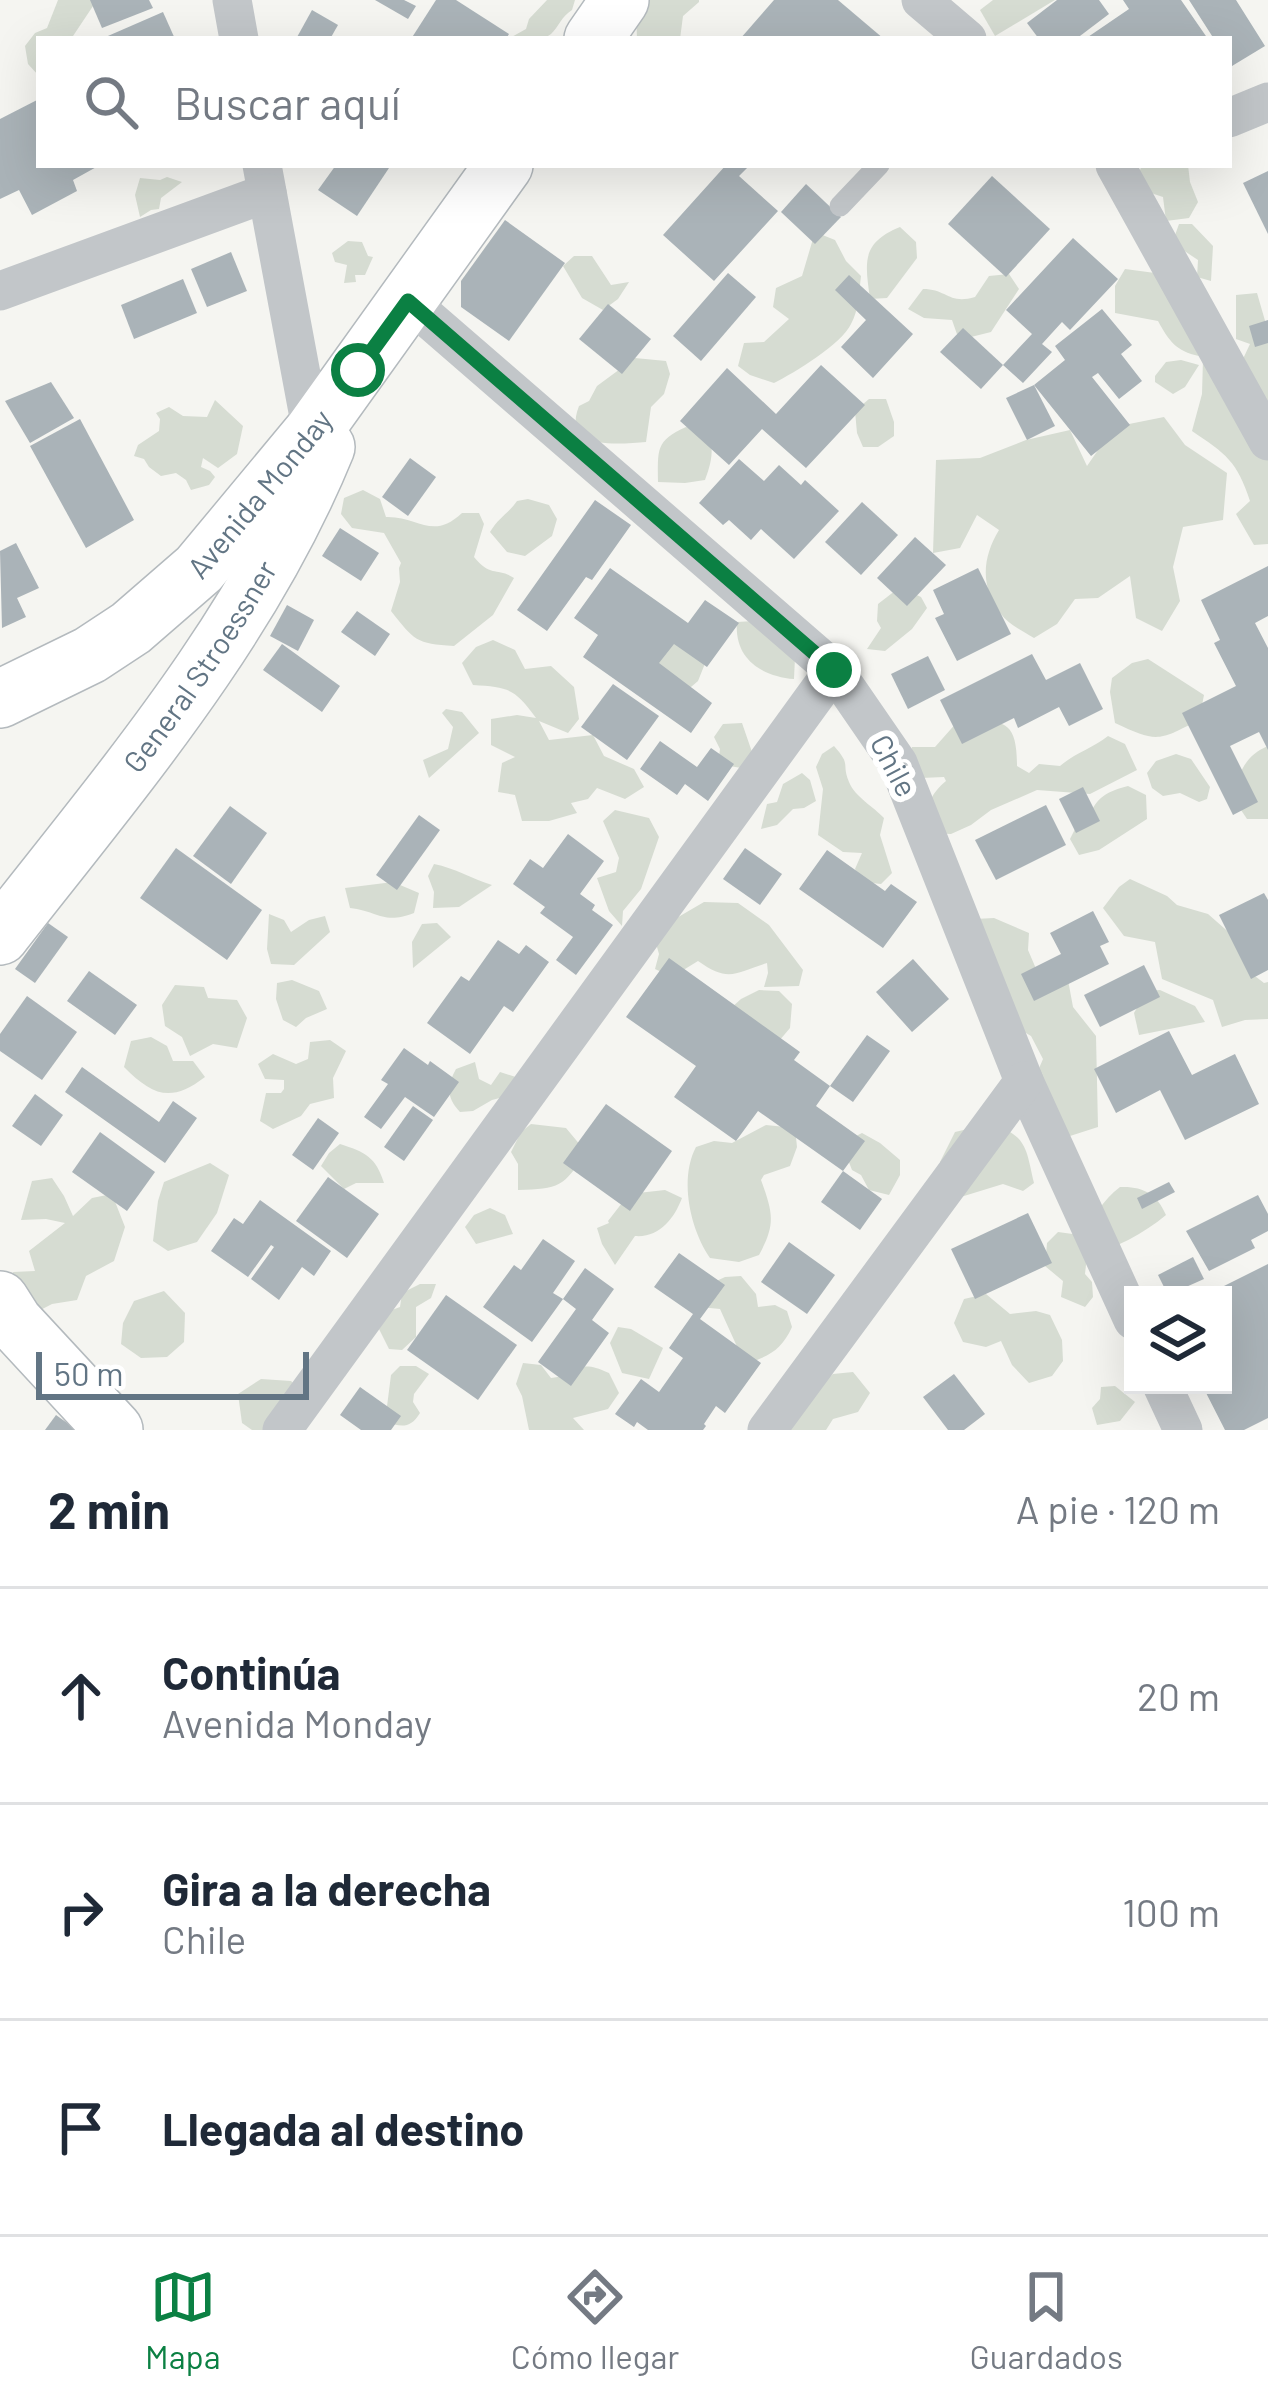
<!DOCTYPE html>
<html lang="es">
<head>
<meta charset="utf-8">
<style>
  body { margin:0; font-family:Barlow,sans-serif; background:#f2f2f3; color:#1f2937 }
  .controls { position:absolute; right:36px; bottom:36px; display:grid; overflow:hidden; border-radius:0px; box-shadow:0 12px 48px #0002 }
  .controls button { width:108px; height:108px; display:grid; place-items:center; padding:0; border:0; border-bottom:3px solid #e0e1e3; background:#fff; color:#1f2937; font:60px sans-serif }
  .scale { position:absolute; left:36px; bottom:30px; width:273px; box-sizing:border-box; padding-left:12px; border:6px solid #627584; border-top:0; font-size:33px; line-height:42px; white-space:nowrap; color:#627584; -webkit-text-stroke:9px #fff; paint-order:stroke }
  .stop { position:absolute; width:36px; height:36px; margin:-27px; border:9px solid #0b8043; border-radius:50%; background:#fff }
  .stop.end { background:#0b8043; border-color:#fff; box-shadow:0 3px 12px #0008 }
  .list { margin:0; padding:0; list-style:none }
  h2 { display:flex; justify-content:space-between; align-items:center; height:156px; margin:0; padding:0 48px; font-size:51px }
  h2 small { font-size:39px; font-weight:400; color:#747a83 }
  .list li { display:grid; grid-template-columns:78px 1fr auto; gap:36px; align-items:center; box-sizing:border-box; height:216px; padding:0 48px; border-top:3px solid #e0e1e3 }
  .list b { display:block; font-size:45px; white-space:nowrap }
  .list p { margin:0; font-size:39px; white-space:nowrap; color:#747a83 }
  .list em { font-size:39px; font-style:normal; color:#747a83 }
  .icon { flex:none; width:66px; height:66px; fill:none; stroke:currentColor; stroke-width:2; stroke-linecap:round; stroke-linejoin:round }
  .map { position:relative; flex:none; width:1268px; height:1430px; overflow:hidden }
  .search { position:absolute; background:#fff; box-shadow:0 12px 48px #0002; left:36px; right:36px; top:36px; height:132px; display:flex; align-items:center; gap:30px; box-sizing:border-box; padding:0 42px; border-radius:0px; color:#747a83; font-size:45px }
  .sheet { height:804px; background:#fff }
  nav { display:flex; justify-content:space-around; align-items:center; box-sizing:border-box; height:168px; border-top:3px solid #e0e1e3; background:#fff; font-size:33px; color:#747a83 }
  nav a { display:grid; justify-items:center; gap:6px }
  nav .on { color:#0b8043 }
  .map>svg:first-child { display:block }
</style>
</head>
<body>
<div class="map">
<svg width="1268" height="1430" viewBox="0 0 1268 1430">
  <rect width="100%" height="100%" fill="#f5f5f1"/>
  <!-- green -->
  <g fill="#d6dcd2">
    <polygon points="58,0 97,0 71,39 39,39 39,76 28,64 25,46 35,33 47,28"/>
    <path d="M547 0H575L572 10C561 17 560 25 551 34 540 43 522 39 508 39L526 29 529 19Z"/>
    <polygon points="648,0 699,0 699,2 683,16 680,39 637,39 636,11"/>
    <polygon points="993,0 1055,0 995,36 980,10"/>
    <polygon points="1142,165 1188,165 1190,182 1198,202 1189,218 1166,221 1163,197 1145,191 1137,178"/>
    <polygon points="167,177 182,182 161,198 159,209 151,210 140,217 135,195 140,178 160,180"/>
    <polygon points="1179,224 1192,224 1213,246 1211,281 1197,277 1198,260 1180,248 1174,238"/>
    <path d="M900 227 916 242 917 258 887 298 870 299C865 262 861 243 900 227Z"/>
    <path d="M815 232 835 240 846 261 861 276C859 292 859 310 851 324 842 344 794 373 774 383L750 375 738 366 744 343 764 342 789 319 773 307 776 288 802 276Z"/>
    <polygon points="348,241 362,242 368,256 373,257 365,275 355,275 356,282 344,283 347,265 335,262 332,253"/>
    <polygon points="574,256 592,256 611,285 629,282 618,299 603,310 582,298 563,266"/>
    <path d="M1125 269 1155 273 1199 356C1176 351 1169 341 1158 321L1115 313V286Z"/>
    <path d="M1009 274 1019 289 991 332 959 340 952 320 924 318 908 309 923 289C947 289 949 305 975 297L989 276Z"/>
    <polygon points="1257,293 1268,331 1268,403 1242,361 1250,344 1236,339 1236,295"/>
    <path d="M635 358 666 361 670 374 664 394 651 407 646 442C620 444 561 451 579 406L589 401 597 386Z"/>
    <path d="M1203 359 1268 442V544L1254 545 1236 514 1250 501C1237 461 1226 454 1192 431L1202 394Z"/>
    <polygon points="1181,360 1199,365 1185,387 1173,394 1155,382 1155,376 1166,362"/>
    <polygon points="869,399 886,399 894,422 894,436 878,447 863,447 857,433 855,411"/>
    <polygon points="215,400 243,426 237,454 218,468 203,458 201,467 210,471 215,477 209,485 191,490 186,480 176,473 161,476 149,467 144,459 134,456 138,445 159,431 160,419 156,413 169,407 183,416 207,417"/>
    <path d="M1164 417 1185 445 1227 473 1223 520 1183 527 1173 567 1180 601 1162 631 1136 618 1130 576 1098 598 1075 599 1057 624 1034 638C1023 631 1008 624 1001 614 980 587 982 558 999 530L977 515 960 548 933 553 936 460 980 458 1026 440 1070 430 1087 466 1114 427Z"/>
    <path d="M686 427 706 431C716 447 711 464 705 480L685 483 658 482C658 450 655 441 686 427Z"/>
    <path d="M363 490 380 499 386 517C419 516 432 541 462 513H479L484 524 474 557C491 578 498 567 514 578L493 615 454 646C416 644 414 640 391 611L400 582 399 568 401 563 384 533 352 528 341 514 344 498Z"/>
    <path d="M528 499 549 505 557 519 552 536 525 556 507 552 490 532C499 517 508 514 517 501Z"/>
    <polygon points="900,587 921,597 927,608 912,629 885,651 867,649 881,628 877,621 878,604"/>
    <path d="M754 621 795 657 794 679C760 676 734 658 737 622Z"/>
    <polygon points="664,628 706,661 698,681 678,698 647,649"/>
    <path d="M493 640 515 650 525 669 551 666 574 687 579 719 568 733 539 721 549 740 593 735 604 756 634 769 644 787 625 799 597 788 588 799 571 803 577 813 549 821H522L515 795 498 792 502 763 515 757 491 745V719L517 715 536 718C515 689 509 687 473 685L462 663 476 647Z"/>
    <path d="M1148 659 1204 695 1199 720C1158 741 1158 743 1115 723L1110 692 1112 678 1132 663Z"/>
    <polygon points="446,709 462,712 479,733 429,778 423,760 448,749 453,727 442,713"/>
    <path d="M958 721C1001 721 1017 716 1017 766L1029 773 1039 764 1060 766C1075 753 1093 748 1108 736L1125 744 1137 770 1090 794 1037 790 991 810 971 825 951 834 929 833C928 808 926 798 946 781L944 777 921 778 908 761 912 747H935Z"/>
    <polygon points="742,723 752,752 747,769 718,764 720,749 714,737 723,724"/>
    <path d="M834 746C852 766 841 763 849 782 855 797 874 807 884 818L880 835 892 873 881 884 863 882 855 869 862 853 843 852 818 835 823 789 816 767 822 754Z"/>
    <path d="M1268 746V819H1247L1233 798C1238 774 1245 755 1268 746Z"/>
    <polygon points="1176,754 1191,759 1210,787 1207,799 1199,802 1180,793 1163,796 1152,788 1147,773 1156,761"/>
    <polygon points="802,773 810,780 816,801 804,808 793,809 777,825 761,829 767,804 777,802 783,784"/>
    <path d="M1128 786 1146 795 1147 819 1099 850 1079 855 1070 839 1079 821 1089 817C1096 797 1108 791 1128 786Z"/>
    <polygon points="615,810 649,818 659,837 641,889 623,911 622,926 609,911 597,878 616,872 619,858 603,821"/>
    <path d="M434 864C455 868 472 879 492 885L459 907 433 908 434 892 428 876Z"/>
    <polygon points="1130,879 1167,896 1177,905 1208,914 1249,950 1247,970 1264,983 1268,982 1268,1019 1245,1020 1222,1027 1213,1000 1162,979 1155,942 1124,936 1103,908 1119,887"/>
    <path d="M393 882 419 893 414 913C383 925 378 911 350 908L345 888Z"/>
    <path d="M704 902 738 903 769 925 803 970 799 986 764 987 768 973 767 963C735 973 729 983 698 961L672 977 655 969 659 954 655 940 668 923Z"/>
    <polygon points="269,914 284,920 291,932 309,920 325,916 330,932 294,965 271,964 267,949"/>
    <polygon points="994,918 1029,933 1028,950 1037,971 1068,980 1073,1007 1096,1036 1098,1127 1070,1136 1034,1080 1043,1059 1031,1036 999,1017 975,919"/>
    <polygon points="437,923 451,937 413,968 412,942 422,924"/>
    <polygon points="292,980 319,991 327,1009 306,1018 296,1027 283,1020 276,999 277,983"/>
    <polygon points="175,985 204,987 208,998 237,1000 247,1018 237,1048 213,1044 190,1056 182,1037 165,1026 162,1005"/>
    <polygon points="759,990 779,991 792,1004 790,1028 779,1041 731,1008 741,999"/>
    <polygon points="1160,990 1195,1006 1205,1022 1139,1035 1134,1013 1147,991"/>
    <path d="M151 1037 167 1046 173 1061H193L205 1077C171 1103 153 1096 124 1067L131 1041Z"/>
    <polygon points="330,1040 346,1051 333,1078 334,1098 310,1104 301,1116 273,1129 260,1121 266,1093 281,1093 284,1089 284,1080 265,1079 258,1064 273,1054 296,1064 308,1059 310,1042"/>
    <path d="M475 1062 479 1079 491 1085 500 1072 525 1080 523 1092 492 1100 473 1111 460 1112C446 1098 447 1085 456 1069Z"/>
    <path d="M531 1124 566 1128 586 1152C564 1187 559 1189 518 1190V1164L511 1152 521 1132Z"/>
    <path d="M989 1124C1027 1134 1026 1148 1034 1183L1023 1191 1003 1184 951 1200 939 1189 940 1162 955 1132Z"/>
    <path d="M766 1125 795 1128 797 1147 790 1166 764 1175 761 1180C773 1213 776 1224 759 1255L739 1262 710 1258C690 1229 679 1179 696 1147L714 1141 732 1143Z"/>
    <polygon points="862,1133 880,1143 900,1160 900,1175 889,1195 869,1190 861,1175 852,1170 843,1147 850,1139"/>
    <path d="M340 1144C365 1152 376 1157 384 1183H356L344 1189 321 1166 329 1153Z"/>
    <polygon points="210,1163 229,1175 217,1213 197,1242 168,1251 153,1241 158,1201 164,1182"/>
    <polygon points="52,1178 64,1196 73,1216 92,1198 112,1194 125,1227 114,1261 86,1276 77,1300 52,1304 25,1318 16,1299 13,1272 35,1271 29,1251 65,1223 46,1219 21,1220 32,1181"/>
    <path d="M1120 1187C1143 1186 1157 1194 1166 1215 1143 1234 1116 1248 1087 1256L1085 1274 1092 1282 1093 1297 1085 1307 1061 1297 1063 1281 1045 1266 1047 1243 1058 1232 1080 1235C1093 1218 1103 1200 1120 1187Z"/>
    <path d="M665 1190 682 1198C674 1219 659 1238 635 1236L615 1265 602 1244 597 1228 609 1223 608 1221 629 1194Z"/>
    <polygon points="490,1208 505,1215 513,1234 476,1244 465,1227 474,1215"/>
    <path d="M741 1276 756 1294 758 1307 775 1305 787 1311 792 1327C782 1349 770 1356 748 1363L739 1351 720 1309 700 1307 710 1284 725 1277Z"/>
    <polygon points="420,1284 436,1284 431,1298 416,1307 416,1337 402,1350 389,1349 379,1329 392,1310 400,1307 402,1293"/>
    <polygon points="164,1291 185,1313 184,1342 167,1357 141,1358 121,1344 123,1323 134,1301"/>
    <polygon points="986,1294 1010,1314 1036,1311 1050,1315 1062,1340 1063,1361 1052,1376 1029,1383 1012,1365 1001,1341 986,1347 963,1342 954,1323 964,1299"/>
    <polygon points="618,1327 631,1329 663,1348 649,1379 622,1373 610,1343"/>
    <path d="M523 1363 541 1365 551 1378C579 1375 575 1357 609 1373L619 1393 608 1409 573 1418 584 1430H529L522 1396 516 1384Z"/>
    <path d="M400 1366H416L429 1374 414 1394 413 1402 420 1413C410 1429 402 1427 385 1422L391 1375Z"/>
    <polygon points="853,1372 870,1393 858,1412 833,1419 826,1430 775,1430 812,1391 833,1374"/>
    <polygon points="261,1379 291,1381 305,1394 278,1430 252,1430 242,1423 238,1394"/>
    <polygon points="1115,1386 1135,1402 1120,1421 1097,1425 1092,1408 1100,1399 1101,1387"/>
  </g>
  <!-- building -->
  <g fill="#aab3b8">
    <polygon points="90,0 149,0 153,8 102,28"/>
    <polygon points="375,0 404,0 416,6 408,19"/>
    <polygon points="436,0 456,0 509,34 506,39 411,39"/>
    <polygon points="774,0 838,0 884,39 740,39"/>
    <polygon points="1057,0 1099,0 1109,14 1076,39 1039,39 1027,23"/>
    <polygon points="1123,0 1181,0 1208,39 1085,39 1129,9"/>
    <polygon points="1189,0 1236,0 1265,46 1232,66 1229,62 1229,39 1214,39"/>
    <polygon points="312,10 338,25 330,39 296,39"/>
    <polygon points="163,12 175,39 101,39"/>
    <polygon points="39,99 39,165 100,165 73,180 77,191 32,215 19,190 0,199 0,119"/>
    <polygon points="336,165 391,165 357,216 318,190"/>
    <polygon points="726,165 750,165 739,176 778,211 714,281 663,235"/>
    <polygon points="1268,171 1268,234 1243,183"/>
    <polygon points="992,176 1050,229 1006,277 948,224"/>
    <polygon points="806,184 841,217 815,244 781,212"/>
    <polygon points="505,220 565,263 509,341 461,307 461,281"/>
    <polygon points="1073,238 1118,279 1070,330 1062,322 1042,344 1052,352 1023,383 1003,365 1032,334 1006,310"/>
    <polygon points="231,252 247,291 207,307 191,269"/>
    <polygon points="728,273 756,297 701,361 673,336"/>
    <polygon points="849,275 913,334 873,378 841,347 866,320 835,290"/>
    <polygon points="183,279 197,313 134,339 121,305"/>
    <polygon points="608,304 651,339 622,374 579,339"/>
    <polygon points="1102,309 1132,345 1121,354 1142,381 1119,399 1098,373 1092,377 1130,425 1091,456 1034,385 1065,360 1055,346"/>
    <polygon points="1268,320 1268,343 1255,347 1249,326"/>
    <polygon points="963,328 1003,365 981,389 940,352"/>
    <polygon points="821,365 865,405 806,468 762,429 729,465 680,421 727,368 776,414"/>
    <polygon points="51,382 74,418 30,443 5,401"/>
    <polygon points="1034,385 1055,426 1027,440 1006,398"/>
    <polygon points="80,419 134,520 86,548 30,446"/>
    <polygon points="410,458 436,477 408,516 382,497"/>
    <polygon points="739,459 764,481 779,465 801,485 805,480 839,511 794,559 761,529 751,540 729,520 723,525 699,503"/>
    <polygon points="595,500 631,525 592,580 586,577 547,631 517,610"/>
    <polygon points="862,502 898,535 861,575 825,542"/>
    <polygon points="340,528 379,553 361,581 322,556"/>
    <polygon points="915,537 946,565 907,606 877,578"/>
    <polygon points="16,543 39,588 17,598 26,617 2,628 0,551"/>
    <polygon points="1268,566 1268,616 1255,623 1268,648 1268,750 1259,732 1230,746 1258,802 1233,815 1182,713 1236,686 1214,643 1220,640 1201,600"/>
    <polygon points="610,568 688,623 705,600 739,623 707,667 674,644 659,663 712,703 691,733 583,657 598,635 574,618"/>
    <polygon points="978,568 1011,634 957,661 935,618 944,614 933,590"/>
    <polygon points="287,605 314,620 298,651 270,636"/>
    <polygon points="357,611 390,634 375,656 341,632"/>
    <polygon points="282,644 340,686 322,712 263,670"/>
    <polygon points="1032,654 1046,680 1080,663 1103,709 1069,726 1059,707 1018,728 1014,718 962,744 940,700"/>
    <polygon points="928,656 945,690 908,709 891,674"/>
    <polygon points="613,684 659,716 627,760 581,727"/>
    <polygon points="660,741 697,767 711,748 734,764 708,801 685,784 677,795 640,769"/>
    <polygon points="1083,787 1100,821 1076,833 1059,799"/>
    <polygon points="1046,805 1066,845 996,880 975,840"/>
    <polygon points="230,806 267,833 231,884 193,856"/>
    <polygon points="419,815 440,830 397,890 376,875"/>
    <polygon points="568,834 604,861 580,894 595,905 592,910 613,925 576,975 556,960 573,937 540,913 545,907 513,884 530,859 543,868"/>
    <polygon points="176,848 262,910 227,960 140,898"/>
    <polygon points="745,848 782,874 760,905 723,879"/>
    <polygon points="827,850 885,891 891,884 917,902 883,948 799,889"/>
    <polygon points="1264,893 1268,900 1268,970 1251,979 1219,915"/>
    <polygon points="1093,911 1109,942 1100,946 1109,964 1034,1001 1021,974 1061,954 1050,933"/>
    <polygon points="48,923 68,937 35,983 15,969"/>
    <polygon points="498,940 519,954 526,945 549,962 513,1012 504,1006 470,1054 427,1023 461,976 469,981"/>
    <polygon points="669,958 800,1052 794,1060 830,1086 816,1106 865,1141 843,1171 758,1111 736,1141 674,1097 696,1066 626,1017"/>
    <polygon points="913,959 949,999 912,1032 876,992"/>
    <polygon points="1144,965 1160,997 1100,1027 1084,995"/>
    <polygon points="89,971 137,1005 115,1035 67,1001"/>
    <polygon points="27,996 77,1032 42,1080 0,1051 0,1034"/>
    <polygon points="1169,1031 1192,1075 1235,1054 1259,1104 1185,1140 1160,1090 1116,1113 1094,1069"/>
    <polygon points="867,1035 890,1051 853,1102 830,1086"/>
    <polygon points="404,1048 428,1065 430,1061 459,1082 434,1117 405,1097 381,1129 364,1117 388,1084 381,1080"/>
    <polygon points="82,1067 159,1122 173,1101 197,1118 165,1163 65,1092"/>
    <polygon points="35,1094 63,1115 41,1146 12,1126"/>
    <polygon points="606,1104 672,1151 630,1211 563,1163"/>
    <polygon points="413,1106 433,1120 404,1161 384,1147"/>
    <polygon points="318,1118 339,1133 313,1170 292,1155"/>
    <polygon points="100,1132 155,1172 127,1211 72,1172"/>
    <polygon points="843,1171 882,1199 860,1230 821,1202"/>
    <polygon points="328,1177 379,1214 347,1258 296,1221"/>
    <polygon points="1169,1182 1175,1192 1142,1209 1137,1198"/>
    <polygon points="1258,1195 1268,1214 1268,1231 1251,1240 1255,1248 1209,1271 1186,1231"/>
    <polygon points="260,1200 331,1251 314,1276 302,1267 279,1300 251,1279 274,1247 271,1245 248,1277 211,1251 234,1218 243,1224"/>
    <polygon points="1028,1213 1052,1263 975,1299 951,1249"/>
    <polygon points="543,1239 575,1261 553,1293 563,1299 532,1342 483,1307 514,1265 521,1270"/>
    <polygon points="789,1242 835,1275 807,1314 761,1282"/>
    <polygon points="679,1253 725,1285 700,1319 761,1363 725,1413 716,1406 704,1424 706,1426 703,1430 648,1430 637,1422 634,1427 615,1414 641,1379 659,1392 683,1358 669,1348 693,1314 654,1287"/>
    <polygon points="1193,1257 1204,1279 1168,1295 1158,1275"/>
    <polygon points="1268,1264 1268,1418 1244,1430 1225,1430 1202,1385 1223,1385 1223,1295 1206,1295"/>
    <polygon points="585,1268 614,1289 592,1320 609,1333 571,1386 538,1362 576,1309 563,1299"/>
    <polygon points="446,1295 517,1345 478,1400 407,1350"/>
    <polygon points="954,1374 985,1414 964,1430 948,1430 923,1397"/>
    <polygon points="360,1387 401,1416 391,1430 361,1430 340,1415"/>
    <polygon points="56,1415 77,1430 45,1430"/>
  </g>
  <g fill="none" stroke-linecap="round" stroke-linejoin="round">
    <defs>
      <g id="secondary">
        <polyline points="593,39 620,0"/>
        <path id="s1" d="M0 699 90 655 131 628 199 569 312 433 504 165"/>
        <path id="s2" d="M0 936C121 781 251 631 326 447"/>
        <polyline points="0,1300 14,1322 114,1430"/>
      </g>
    </defs>
    <!-- secondary casing -->
    <use href="#secondary" stroke="#b4babe" stroke-width="60"/>
    <!-- lane -->
    <polyline stroke="#c2c6c9" stroke-width="21" points="840,206 879,165"/>
    <!-- street -->
    <g stroke="#c2c6c9" stroke-width="39">
      <polyline points="232,0 239,39"/>
      <polyline points="921,0 967,39"/>
      <polyline points="1229,118 1268,102"/>
      <polyline points="262,165 312,433"/>
      <polyline points="1115,165 1268,441"/>
      <polyline points="0,291 267,193"/>
      <polyline points="408,301 834,670 898,763 1024,1081 1133,1320"/>
      <polyline points="1162,1385 1183,1430"/>
      <polyline points="282,1430 834,670"/>
      <polyline points="767,1430 1024,1081"/>
    </g>
    <!-- secondary -->
    <use href="#secondary" stroke="#fff" stroke-width="57"/>
  </g>
  <g fill="none" stroke-linecap="round" stroke-linejoin="round">
    <!-- route -->
    <polyline stroke="#0b8043" stroke-width="15" points="358,370 408,301 834,670"/>
  </g>
  <g text-anchor="middle" stroke-width="12" stroke-linejoin="round" paint-order="stroke">
    <!-- street labels -->
    <g font-size="30" fill="#627584" stroke="#fff">
      <text dy="10" stroke="none"><textPath href="#s1" startOffset="336">Avenida Monday</textPath></text>
      <text dy="10" stroke="none"><textPath href="#s2" startOffset="336">General Stroessner</textPath></text>
      <text transform="translate(893 766) rotate(62)" y="10">Chile</text>
    </g>
  </g>
</svg>
<div class="controls">
<button><svg class="icon" aria-label="layers" viewBox="0 0 24 24"><path d="M12 4l9 5-9 5-9-5zM3 14l9 5 9-5"/></svg></button>
</div>
<div class="scale">50 m</div>
<div class="stop" style="left:358px;top:370px"></div>
<div class="stop end" style="left:834px;top:670px"></div>
<div class="search"><svg class="icon" aria-label="search" viewBox="0 0 24 24"><circle cx="10" cy="10" r="6"/><path d="M15 15l6 6"/></svg>Buscar aquí</div>
</div>
<section class="sheet">
<h2>2 min<small>A pie · 120 m</small></h2>
<ul class="list">
<li><svg class="icon" aria-label="ahead" viewBox="0 0 24 24"><path d="M12 20V5M6 11l6-6 6 6"/></svg><div><b>Continúa</b><p>Avenida Monday</p></div><em>20 m</em></li>
<li><svg class="icon" aria-label="right" viewBox="0 0 24 24"><path d="M7 20v-9h11M14 6l5 5-5 5"/></svg><div><b>Gira a la derecha</b><p>Chile</p></div><em>100 m</em></li>
<li><svg class="icon" aria-label="arrive" viewBox="0 0 24 24"><path d="M6 21V4h12l-3 4 3 4H6"/></svg><div><b>Llegada al destino</b></div></li>
</ul>
</section>
<nav>
<a class="on"><svg class="icon" aria-label="map" viewBox="0 0 24 24"><path d="M3 6l6-2 6 2 6-2v14l-6 2-6-2-6 2zM9 4v14M15 6v14"/></svg>Mapa</a>
<a><svg class="icon" aria-label="directions" viewBox="0 0 24 24"><path d="M12 3l9 9-9 9-9-9zM9 14v-3h6M13 9l2 2-2 2"/></svg>Cómo llegar</a>
<a><svg class="icon" aria-label="saved" viewBox="0 0 24 24"><path d="M7 4h10v16l-5-4-5 4z"/></svg>Guardados</a>
</nav>
</body>
</html>
